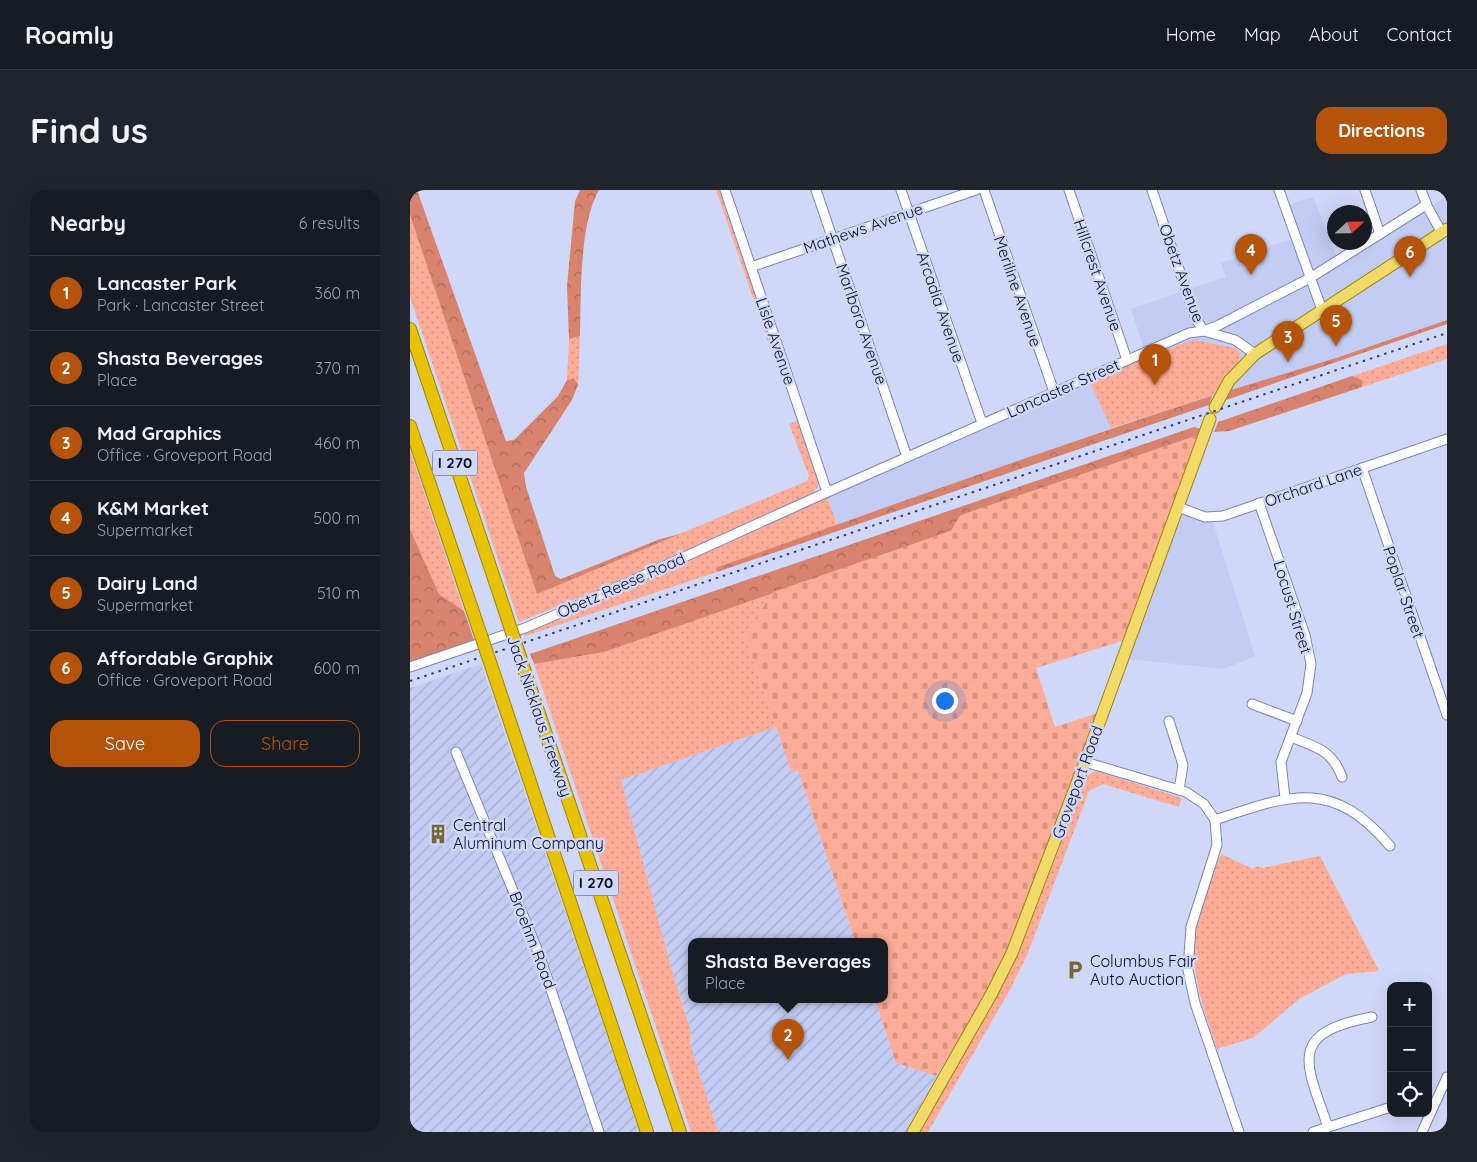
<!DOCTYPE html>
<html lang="en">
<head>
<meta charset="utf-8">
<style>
  body { margin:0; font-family:Quicksand,sans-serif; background:#20242c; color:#f1f3f6 }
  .controls { position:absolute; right:15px; bottom:15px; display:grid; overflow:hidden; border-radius:10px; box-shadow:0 5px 20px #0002 }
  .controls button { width:45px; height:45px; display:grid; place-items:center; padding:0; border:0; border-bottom:1px solid #363941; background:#171b24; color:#f1f3f6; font:25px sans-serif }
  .compass { position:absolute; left:917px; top:15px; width:45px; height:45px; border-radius:50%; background:#171b24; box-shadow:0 5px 20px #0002; rotate:68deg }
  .you { position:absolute; left:534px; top:510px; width:18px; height:18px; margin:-12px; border:4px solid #fff; border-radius:50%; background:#1a73e8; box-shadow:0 0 0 8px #1a73e833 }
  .badge { display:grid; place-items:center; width:32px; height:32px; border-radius:50%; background:#b45309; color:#fff; font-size:16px; font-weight:700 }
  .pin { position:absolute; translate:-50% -41px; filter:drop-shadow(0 1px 2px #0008) }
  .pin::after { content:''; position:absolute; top:26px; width:18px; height:15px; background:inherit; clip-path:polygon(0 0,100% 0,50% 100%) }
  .popup { position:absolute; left:278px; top:748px; width:200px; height:65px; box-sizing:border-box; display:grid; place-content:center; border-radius:10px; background:#171b24; filter:drop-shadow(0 1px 4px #0005); font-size:16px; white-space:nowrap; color:#9ea1a6 }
  .popup b { font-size:19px; color:#f1f3f6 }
  .popup::after { content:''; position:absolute; left:50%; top:100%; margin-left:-10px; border:10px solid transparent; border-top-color:#171b24 }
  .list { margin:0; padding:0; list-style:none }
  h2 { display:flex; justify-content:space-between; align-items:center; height:65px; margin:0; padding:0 20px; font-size:21px }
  h2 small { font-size:16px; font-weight:400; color:#9ea1a6 }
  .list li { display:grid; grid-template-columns:32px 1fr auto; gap:15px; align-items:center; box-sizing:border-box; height:75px; padding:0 20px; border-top:1px solid #363941 }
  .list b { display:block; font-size:19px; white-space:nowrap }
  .list p { margin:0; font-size:16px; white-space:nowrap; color:#9ea1a6 }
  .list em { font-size:16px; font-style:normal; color:#9ea1a6 }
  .actions { display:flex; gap:10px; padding:15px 20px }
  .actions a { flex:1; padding:11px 0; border:1px solid #b45309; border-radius:15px; text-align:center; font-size:18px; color:#b45309 }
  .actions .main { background:#b45309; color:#fff }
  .icon { flex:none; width:28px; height:28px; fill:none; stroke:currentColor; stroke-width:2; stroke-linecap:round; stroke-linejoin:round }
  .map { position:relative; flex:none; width:1037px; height:942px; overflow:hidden; border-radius:15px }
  header { display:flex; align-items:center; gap:30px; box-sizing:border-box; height:70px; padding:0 25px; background:#171b24; border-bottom:1px solid #363941 }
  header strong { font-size:24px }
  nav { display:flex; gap:28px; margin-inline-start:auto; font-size:18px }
  .intro { display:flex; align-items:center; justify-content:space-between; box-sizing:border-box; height:120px; padding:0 30px }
  h1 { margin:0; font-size:35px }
  .button { padding:12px 22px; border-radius:15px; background:#b45309; color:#fff; font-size:18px; font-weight:700 }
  main { display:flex; gap:30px; padding:0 30px }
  aside { flex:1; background:#171b24; border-radius:15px; box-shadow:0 5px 20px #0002 }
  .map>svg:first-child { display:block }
</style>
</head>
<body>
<header>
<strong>Roamly</strong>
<nav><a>Home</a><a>Map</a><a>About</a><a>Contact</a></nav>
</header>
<div class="intro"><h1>Find us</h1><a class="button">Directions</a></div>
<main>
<aside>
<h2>Nearby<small>6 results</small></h2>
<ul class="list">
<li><span class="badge">1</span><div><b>Lancaster Park</b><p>Park · Lancaster Street</p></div><em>360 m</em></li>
<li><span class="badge">2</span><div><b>Shasta Beverages</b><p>Place</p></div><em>370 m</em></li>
<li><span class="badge">3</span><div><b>Mad Graphics</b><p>Office · Groveport Road</p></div><em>460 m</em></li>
<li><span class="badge">4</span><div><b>K&amp;M Market</b><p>Supermarket</p></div><em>500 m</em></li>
<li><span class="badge">5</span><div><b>Dairy Land</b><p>Supermarket</p></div><em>510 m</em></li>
<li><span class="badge">6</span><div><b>Affordable Graphix</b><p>Office · Groveport Road</p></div><em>600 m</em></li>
</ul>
<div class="actions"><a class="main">Save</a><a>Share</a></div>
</aside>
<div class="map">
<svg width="1037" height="942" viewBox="0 0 1037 942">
  <defs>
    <pattern id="industrial-furrows" width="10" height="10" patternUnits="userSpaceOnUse" patternTransform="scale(1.25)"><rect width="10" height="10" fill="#c3ccf2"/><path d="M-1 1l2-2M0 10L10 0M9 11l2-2" fill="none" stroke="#a6aecf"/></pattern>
    <pattern id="grass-dots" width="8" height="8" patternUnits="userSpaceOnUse" patternTransform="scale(1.25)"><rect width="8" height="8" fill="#fdac97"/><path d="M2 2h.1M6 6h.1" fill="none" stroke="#d89382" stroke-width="1.8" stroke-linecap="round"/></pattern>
    <pattern id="forest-crowns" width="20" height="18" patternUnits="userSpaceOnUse" patternTransform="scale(1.25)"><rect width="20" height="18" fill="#d7836d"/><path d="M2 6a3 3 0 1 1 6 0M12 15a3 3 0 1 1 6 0" fill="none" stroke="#ad6a59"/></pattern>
    <pattern id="cemetery-stones" width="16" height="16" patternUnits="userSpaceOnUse" patternTransform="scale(1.25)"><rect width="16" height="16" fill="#fdac97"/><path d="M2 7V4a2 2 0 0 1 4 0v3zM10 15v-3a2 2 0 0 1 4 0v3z" fill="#d89382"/></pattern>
  </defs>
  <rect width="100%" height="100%" fill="#d0d8f9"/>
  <!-- built -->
  <g fill="#c3ccf2">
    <polygon points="1037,6 1037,130 929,167 701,238 427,335 417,306 736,165 721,119 816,87 811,73 882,49 870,18 903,7 930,75"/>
    <polygon points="765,311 801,326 845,466 814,479 708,468"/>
  </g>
  <!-- industrial -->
  <g fill="url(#industrial-furrows)">
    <polygon points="71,474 230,942 0,942 0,498"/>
    <polygon points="366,537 382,582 388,580 445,751 282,751 282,809 465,809 486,873 526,886 497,942 308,942 280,854 281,842 264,788 211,590"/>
  </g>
  <!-- grass -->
  <g fill="url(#grass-dots)">
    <polygon points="306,0 313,0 364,153 359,155"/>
    <polygon points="0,25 127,403 397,291 399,286 379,234 390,230 409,290 408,297 401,304 208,392 109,432 0,107"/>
    <polygon points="170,146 168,195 164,188 157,190 159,149"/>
    <polygon points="786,150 825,158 830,164 828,173 802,206 701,238 679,190 779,151"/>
    <polygon points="1037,154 1037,169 952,197 952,190 942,186"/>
    <polygon points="0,261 54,421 29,404 0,339"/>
    <polygon points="417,306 427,335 307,378 307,382 115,446 114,443"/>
    <polygon points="363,402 334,445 366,537 211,590 264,788 281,842 280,854 308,942 281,942 124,474 194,462"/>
    <polygon points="686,581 772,608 769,617 693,594 679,601 618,763 601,798 518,942 510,942 583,809 615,744 678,585"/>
    <path d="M811 664 843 679 847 676 852 678 910 666 969 781 936 784 889 809 843 848 807 859C792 814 776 773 788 725 793 705 803 684 811 664Z"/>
  </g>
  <!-- forest -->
  <g fill="url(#forest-crowns)">
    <polygon points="0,0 7,0 96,251 104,250 148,206 157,190 164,188 168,195 162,210 114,283 116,297 145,386 151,389 250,349 270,344 127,404 0,25"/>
    <path d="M170 0H189C169 34 171 106 170 146L159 149 157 96 165 11Z"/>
    <polygon points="1037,130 1037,134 816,210 818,201 929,167"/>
    <polygon points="942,186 952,190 952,197 819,241 804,242 808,232"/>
    <path d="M802 206 799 215 307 382 306 378C471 319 636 259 802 206Z"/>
    <polygon points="784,237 792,239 789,245 550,326 541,341 194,462 124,474 120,464"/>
    <polygon points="0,339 29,404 54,421 64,450 0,472"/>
  </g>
  <!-- cemetery -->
  <polygon fill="url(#cemetery-stones)" points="789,245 715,450 626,478 645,537 688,523 599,759 571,815 526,886 486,873 465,809 474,809 474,751 445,751 388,580 382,583 334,445 363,402 541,341 550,326 562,321"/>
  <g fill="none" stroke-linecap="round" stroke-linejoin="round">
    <defs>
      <g id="minor">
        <polyline points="315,0 417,302"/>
        <polyline points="406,0 497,267"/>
        <polyline points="491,0 572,233"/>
        <polyline points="574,0 644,202"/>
        <polyline points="659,0 717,170"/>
        <polyline points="742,0 786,129 794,141 825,150 845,164"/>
        <polyline points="869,0 912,120"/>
        <polyline points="955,0 970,44"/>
        <polyline points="1011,0 1018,18 1032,43"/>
        <polyline points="341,77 566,0"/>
        <polyline points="952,278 1037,525"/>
        <polyline points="849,313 895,445 901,474 897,503 871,572 875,608"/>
        <polyline points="768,317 795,327 813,326 1037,249"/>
        <polyline points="0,477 115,438 166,416 402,309 779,143 794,141 809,135 900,88 1016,15"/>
        <polyline points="842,514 887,531"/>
        <polyline points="759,531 773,575 769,600"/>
        <path d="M881 547C906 557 922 560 932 587"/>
        <polyline points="46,562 129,764 189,942"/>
        <polyline points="675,572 776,602 794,614 805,630 807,655 781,737 778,780 785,813 829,942"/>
        <path d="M805 630C879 605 922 587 980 656"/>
        <path d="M918 937C896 873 876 843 962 827"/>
        <polyline points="903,942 981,917"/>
        <polyline points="1012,942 1037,887"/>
      </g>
      <g id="major">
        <polyline points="805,217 819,191 845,164 1037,39"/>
        <polyline points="503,942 582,803 602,763 675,572 800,229"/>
      </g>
      <g id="highway">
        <polyline points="0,139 90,406"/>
        <polyline points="0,236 61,416"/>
        <polyline points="115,482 270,942"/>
        <polyline points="87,493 237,942"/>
      </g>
    </defs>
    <!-- minor casing -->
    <use href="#minor" stroke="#7b85b9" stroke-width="11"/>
    <!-- major casing -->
    <use href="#major" stroke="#9b830e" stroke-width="13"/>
    <!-- highway casing -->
    <use href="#highway" stroke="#9b830e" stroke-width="14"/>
    <!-- minor -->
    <use href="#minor" stroke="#fff" stroke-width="9"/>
    <!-- major -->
    <use href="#major" stroke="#f1da68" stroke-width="11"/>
    <!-- highway -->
    <use href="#highway" stroke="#e8c204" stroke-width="12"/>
    <!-- rail -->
    <polyline stroke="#3a3e55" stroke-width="2" stroke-dasharray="2.5 5" stroke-linecap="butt" points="0,491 1037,143"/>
    <defs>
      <g id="highway-bridge">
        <polyline points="90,406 115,482"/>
        <polyline points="61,416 87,493"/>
      </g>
    </defs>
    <!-- highway-bridge casing -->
    <use href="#highway-bridge" stroke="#9b830e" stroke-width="14" stroke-linecap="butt"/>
    <!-- highway-bridge -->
    <use href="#highway-bridge" stroke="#e8c204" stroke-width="12"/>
  </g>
  <!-- icons -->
  <defs>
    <symbol id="building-bare" viewBox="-9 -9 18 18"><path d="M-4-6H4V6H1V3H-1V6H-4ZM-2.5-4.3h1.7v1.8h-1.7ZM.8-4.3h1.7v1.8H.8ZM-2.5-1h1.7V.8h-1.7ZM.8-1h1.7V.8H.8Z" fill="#766835" stroke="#d0d8f9" stroke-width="2.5" paint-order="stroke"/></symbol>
    <symbol id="parking-bare" viewBox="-9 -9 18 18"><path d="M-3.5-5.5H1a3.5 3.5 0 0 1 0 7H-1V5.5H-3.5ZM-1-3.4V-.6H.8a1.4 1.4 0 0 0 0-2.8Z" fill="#766835" stroke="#d0d8f9" stroke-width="2.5" paint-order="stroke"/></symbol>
  </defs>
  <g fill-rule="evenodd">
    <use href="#building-bare" x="14" y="630" width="28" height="28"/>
    <use href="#parking-bare" x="651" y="766" width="28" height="28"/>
  </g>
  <g text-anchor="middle" stroke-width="5" stroke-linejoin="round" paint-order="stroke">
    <!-- shield labels -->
    <g fill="#d0d8f9" stroke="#464b62" stroke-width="1">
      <rect x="22.5" y="260.5" width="45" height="25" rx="4"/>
      <rect x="163.5" y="680.5" width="45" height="25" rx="4"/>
    </g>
    <g font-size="15" font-weight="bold" fill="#0b0e21">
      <text x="45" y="278">I 270</text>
      <text x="186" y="698">I 270</text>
    </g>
    <!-- street labels -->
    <g font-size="16" fill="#0b0e21" stroke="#d0d8f9">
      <text transform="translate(453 38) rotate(-19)" y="6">Mathews Avenue</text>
      <text transform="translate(772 83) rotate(70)" y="6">Obetz Avenue</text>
      <text transform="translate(688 85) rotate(71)" y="6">Hillcrest Avenue</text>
      <text transform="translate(608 101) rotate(71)" y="6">Meriline Avenue</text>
      <text transform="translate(531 117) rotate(71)" y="6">Arcadia Avenue</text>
      <text transform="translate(452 134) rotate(71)" y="6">Marlboro Avenue</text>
      <text transform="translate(366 151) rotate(71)" y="6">Lisle Avenue</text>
      <text transform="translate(653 198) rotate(-24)" y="6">Lancaster Street</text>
      <text transform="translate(903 295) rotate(-19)" y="6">Orchard Lane</text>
      <text transform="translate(211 395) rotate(-24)" y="6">Obetz Reese Road</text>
      <text transform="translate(994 402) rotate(71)" y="6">Poplar Street</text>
      <text transform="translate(883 417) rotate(73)" y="6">Locust Street</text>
      <text transform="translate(130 526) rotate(71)" y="6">Jack Nicklaus Freeway</text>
      <text transform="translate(667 592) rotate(-70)" y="6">Groveport Road</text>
      <text transform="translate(123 750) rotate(69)" y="6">Broehm Road</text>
    </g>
    <!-- poi labels -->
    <g font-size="16" fill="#0b0e21" stroke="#d0d8f9" text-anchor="start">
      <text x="43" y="641">Central<tspan x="43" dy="18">Aluminum Company</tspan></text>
      <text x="680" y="777">Columbus Fair<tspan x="680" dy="18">Auto Auction</tspan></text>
    </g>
  </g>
</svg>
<div class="controls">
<button>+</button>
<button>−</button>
<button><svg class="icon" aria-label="locate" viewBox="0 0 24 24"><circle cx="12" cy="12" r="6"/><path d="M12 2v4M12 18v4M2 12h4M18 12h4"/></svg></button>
</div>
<svg class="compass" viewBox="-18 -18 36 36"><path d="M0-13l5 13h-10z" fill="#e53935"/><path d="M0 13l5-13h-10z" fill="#9ea1a6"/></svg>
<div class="you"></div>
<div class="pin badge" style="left:745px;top:195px">1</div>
<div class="pin badge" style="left:378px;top:870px">2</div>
<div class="popup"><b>Shasta Beverages</b>Place</div>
<div class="pin badge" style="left:878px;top:172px">3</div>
<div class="pin badge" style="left:841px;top:85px">4</div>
<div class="pin badge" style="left:926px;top:156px">5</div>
<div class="pin badge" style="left:1000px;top:87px">6</div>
</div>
</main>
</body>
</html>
